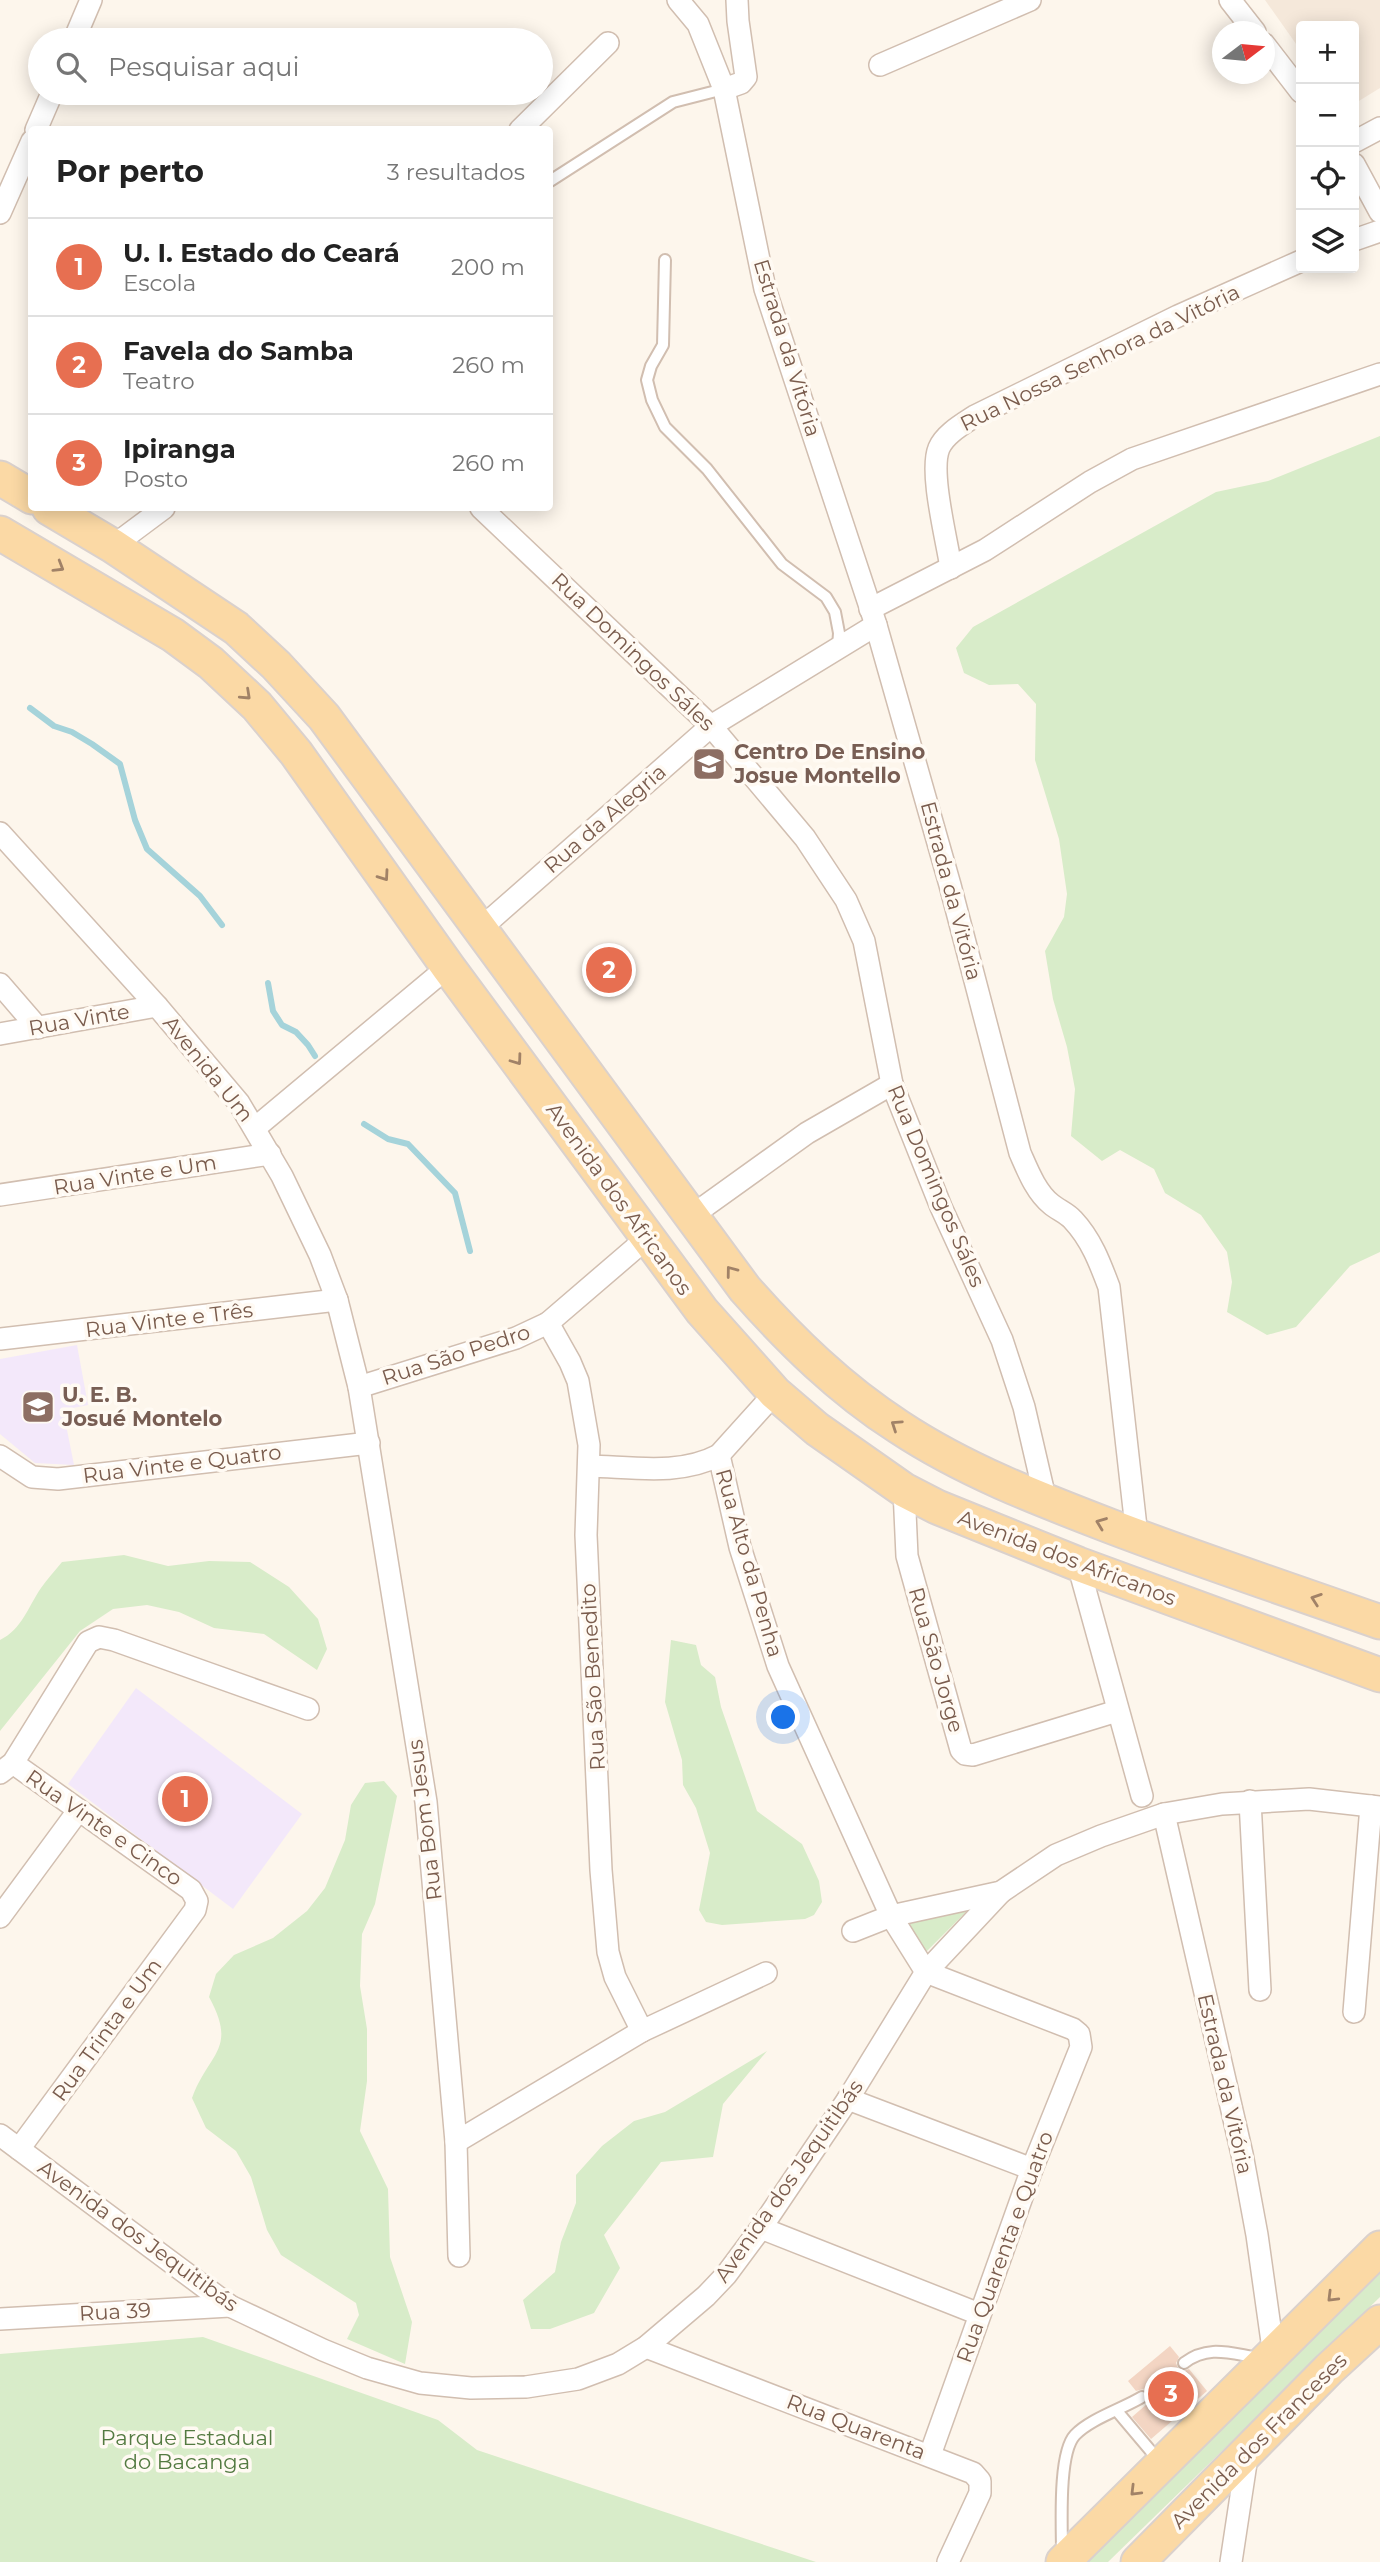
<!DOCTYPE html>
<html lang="pt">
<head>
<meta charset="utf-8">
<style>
  body { margin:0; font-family:Montserrat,sans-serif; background:#f6f6f6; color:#222 }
  .controls { position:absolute; right:21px; top:21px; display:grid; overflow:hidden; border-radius:7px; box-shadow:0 4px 18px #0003 }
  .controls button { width:63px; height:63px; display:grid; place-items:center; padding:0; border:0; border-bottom:2px solid #e0e0e0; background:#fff; color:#222; font:35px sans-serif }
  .compass { position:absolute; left:1212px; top:21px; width:63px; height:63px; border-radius:50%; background:#fff; box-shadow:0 4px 18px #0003; rotate:74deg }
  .you { position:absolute; left:784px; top:1718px; width:24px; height:24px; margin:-18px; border:5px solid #fff; border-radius:50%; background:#1a73e8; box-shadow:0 0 0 10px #1a73e833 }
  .badge { display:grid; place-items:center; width:46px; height:46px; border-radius:50%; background:#e76f51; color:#fff; font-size:23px; font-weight:700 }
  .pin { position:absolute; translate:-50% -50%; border:4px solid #fff; box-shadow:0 2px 7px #0006 }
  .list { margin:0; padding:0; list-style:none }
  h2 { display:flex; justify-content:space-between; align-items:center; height:91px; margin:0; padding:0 28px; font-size:30px }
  h2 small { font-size:23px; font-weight:400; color:#767676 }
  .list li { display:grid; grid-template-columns:46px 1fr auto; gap:21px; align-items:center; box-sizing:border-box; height:98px; padding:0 28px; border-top:2px solid #e0e0e0 }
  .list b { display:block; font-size:26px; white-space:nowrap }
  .list p { margin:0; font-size:23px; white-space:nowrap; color:#767676 }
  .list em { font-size:23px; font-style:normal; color:#767676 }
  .icon { flex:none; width:38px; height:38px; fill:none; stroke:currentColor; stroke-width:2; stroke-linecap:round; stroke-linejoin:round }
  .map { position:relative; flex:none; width:1380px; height:2562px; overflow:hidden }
  .search { position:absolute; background:#fff; box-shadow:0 4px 18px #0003; left:28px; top:28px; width:525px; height:77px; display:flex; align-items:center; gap:18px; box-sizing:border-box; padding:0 24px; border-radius:38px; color:#767676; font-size:26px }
  .panel { position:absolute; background:#fff; box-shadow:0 4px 18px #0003; left:28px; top:126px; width:525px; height:385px; border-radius:7px }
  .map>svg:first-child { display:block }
</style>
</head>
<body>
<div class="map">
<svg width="1380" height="2562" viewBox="0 0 1380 2562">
  <rect width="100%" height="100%" fill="#fdf6ec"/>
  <!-- residential -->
  <polygon fill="#f5e8da" points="1265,0 1380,0 1380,88 1354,104 1354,26 1301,26 1301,51"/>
  <!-- education -->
  <g fill="#f3e8fa">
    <polygon points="77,1345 88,1405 63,1410 74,1465 35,1463 0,1434 0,1359"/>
    <polygon points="136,1688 302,1814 233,1909 68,1784"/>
  </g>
  <!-- green -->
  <g fill="#d8ecc9">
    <polygon points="1380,436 1380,1252 1350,1266 1296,1327 1267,1335 1227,1312 1232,1282 1227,1252 1201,1215 1165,1193 1154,1169 1120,1150 1102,1161 1071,1136 1075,1089 1067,1047 1053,999 1045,951 1064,917 1067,894 1059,839 1035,760 1036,704 1018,684 989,685 964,673 956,648 973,627 1216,492 1268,481"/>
    <path d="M124 1555 168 1566 209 1561 250 1562 289 1587 318 1619 327 1649 317 1670 264 1634 214 1628 179 1612 147 1605 113 1609 80 1631 0 1731V1640C22 1629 28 1607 41 1588 47 1579 55 1571 62 1562Z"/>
    <polygon points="671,1640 696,1645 701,1665 715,1677 721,1707 757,1811 802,1844 819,1881 822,1902 814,1915 805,1919 722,1925 706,1922 699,1910 710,1853 696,1808 683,1785 682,1760 665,1702"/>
    <path d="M384 1781 397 1796 375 1904 362 1934 360 1986 367 2029V2081L360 2131 388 2189 390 2257 412 2322 405 2364 347 2339 359 2315 356 2303 281 2255 267 2230 251 2177 236 2151 206 2128 192 2098C209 2052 238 2050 209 1997L216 1974 234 1955 273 1938 307 1911 325 1888 345 1840 351 1805 365 1783Z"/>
    <polygon points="969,1909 922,1956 905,1924"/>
    <polygon points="767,2051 723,2104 713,2157 661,2162 604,2235 620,2268 594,2313 550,2329 531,2329 523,2300 555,2272 561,2242 576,2203 576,2175 602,2146 634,2121 665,2112"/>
    <polygon points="1380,2265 1380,2297 1108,2562 1087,2562"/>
    <polygon points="203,2337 438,2420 477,2450 816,2562 0,2562 0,2354"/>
  </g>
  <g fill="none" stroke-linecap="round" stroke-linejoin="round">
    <!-- stream -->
    <g stroke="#a5d3da" stroke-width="6">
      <polyline points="30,708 54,726 72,732 92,744 120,764 135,820 147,849 200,896 222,925"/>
      <polyline points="268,983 273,1011 282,1025 296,1032 308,1045 315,1056"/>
      <polyline points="364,1124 388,1139 408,1144 455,1193 470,1251"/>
    </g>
  </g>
  <!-- building -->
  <polygon fill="#f3d5c3" points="1170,2346 1179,2357 1176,2363 1178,2368 1184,2371 1189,2369 1207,2391 1151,2439 1132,2417 1147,2404 1149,2394 1143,2389 1136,2391 1128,2381"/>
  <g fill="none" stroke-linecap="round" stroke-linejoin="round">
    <defs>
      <g id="service">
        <polyline points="550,181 673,102 724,89"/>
        <polyline points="665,260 663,345 651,366 647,380 652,400 665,427 707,469 782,564 826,597 835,612 839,633 838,648"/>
        <path d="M1184 2363C1209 2344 1231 2354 1260 2358"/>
        <polyline points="1117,2411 1160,2462"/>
        <path d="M1062 2552C1062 2526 1058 2453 1075 2435 1090 2419 1122 2409 1142 2397"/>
      </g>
      <g id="minor">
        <path d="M678 0 698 24 724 89 765 289 876 625 950 885 1020 1153C1028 1171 1036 1192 1051 1204 1058 1210 1067 1213 1073 1220 1091 1239 1100 1263 1109 1287L1137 1536"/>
        <polyline points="1230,0 1255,32"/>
        <polyline points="74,40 91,0"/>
        <polyline points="1264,44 1301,92"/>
        <polyline points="880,65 1030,0"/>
        <polyline points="724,89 741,83 746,77 738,21 737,0"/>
        <polyline points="36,130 52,93"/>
        <polyline points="520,130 608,43"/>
        <polyline points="1354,142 1380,128"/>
        <polyline points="1354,164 1380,212"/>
        <polyline points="0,213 32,141"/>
        <polyline points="1354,240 1380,231"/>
        <polyline points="481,508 711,726 805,838 846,900 864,941 892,1084 941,1207 1002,1340 1024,1407 1046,1502"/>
        <polyline points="113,546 164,508"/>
        <path d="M951 568C947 540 929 472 939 448 945 434 963 424 975 416L1178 316 1301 261"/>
        <polyline points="870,609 985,550 1090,482 1132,459 1380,374"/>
        <polyline points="0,833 157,1006 239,1103 282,1176 320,1255 337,1300 359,1387 426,1802 456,2142 459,2256"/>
        <polyline points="480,929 711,726 876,625"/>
        <polyline points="0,984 38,1028"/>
        <polyline points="0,1034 157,1006"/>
        <polyline points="255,1128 448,967"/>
        <polyline points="0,1195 270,1154"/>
        <polyline points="690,1217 807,1133 892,1084"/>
        <polyline points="548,1323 570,1362 578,1381 589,1445 586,1535 601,1870 608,1952 615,1977 642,2031"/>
        <polyline points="0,1339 337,1300"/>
        <polyline points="359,1387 516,1338 548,1323 647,1238"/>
        <polyline points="719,1455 740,1547 778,1666 891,1916 926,1972 1073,2029 1079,2034 1081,2047 1032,2169 930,2455"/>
        <polyline points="0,1456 32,1477 58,1479 369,1443"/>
        <path d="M589 1466C632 1467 680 1476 719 1455L775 1393"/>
        <polyline points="904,1490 907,1556 961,1750 965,1754 973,1755 1117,1711"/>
        <polyline points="1078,1564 1142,1796"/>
        <polyline points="13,1763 191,1890 197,1901 195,1910 19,2149"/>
        <polyline points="0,1773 13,1763 88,1642 99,1637 114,1640 308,1709"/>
        <polyline points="1250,1801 1260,1990"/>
        <polyline points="1164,1814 1242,2154 1257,2235 1274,2356"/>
        <polyline points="0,1917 78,1811"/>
        <polyline points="853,1931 891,1916 1001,1892 1056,1855 1101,1836 1164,1814 1222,1804 1309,1799 1380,1807"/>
        <polyline points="1354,2012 1371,1806"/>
        <polyline points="848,2099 1032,2169"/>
        <polyline points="0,2135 230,2306 323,2350 367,2368 420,2383 471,2388 526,2387 578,2379 618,2364 646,2347 706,2296 726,2275 761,2228 848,2099 926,1972 1001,1892"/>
        <polyline points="456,2142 642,2031 766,1973"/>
        <polyline points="761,2228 979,2314"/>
        <polyline points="0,2319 230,2306"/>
        <polyline points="646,2347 973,2473 980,2481 980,2493 948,2562"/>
        <polyline points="1231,2562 1248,2450"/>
      </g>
      <g id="primary">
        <polyline points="0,478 32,497"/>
        <path d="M49 508 113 546 236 628 276 665 324 717 745 1289C791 1341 840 1389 899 1427 964 1470 1037 1498 1110 1526 1199 1560 1290 1590 1380 1622"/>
        <polyline points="0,533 173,635 211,663 257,706 296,753 448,967 702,1311 775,1393 817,1429 904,1490 937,1507 1078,1564 1380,1675"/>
        <polyline points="1063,2562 1380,2248"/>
        <polyline points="1138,2562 1329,2369 1380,2322"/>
      </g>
    </defs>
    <!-- service casing -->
    <use href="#service" stroke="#d1beb0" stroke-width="14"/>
    <!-- minor casing -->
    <use href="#minor" stroke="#d1beb0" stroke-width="24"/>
    <!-- primary casing -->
    <use href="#primary" stroke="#dad1cd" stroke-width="37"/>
    <!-- service -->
    <use href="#service" stroke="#fff" stroke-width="10"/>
    <!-- minor -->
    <use href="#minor" stroke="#fff" stroke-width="21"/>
    <!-- primary -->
    <use href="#primary" stroke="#fbd9a5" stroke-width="33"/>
  </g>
  <!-- one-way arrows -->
  <defs><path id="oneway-chevron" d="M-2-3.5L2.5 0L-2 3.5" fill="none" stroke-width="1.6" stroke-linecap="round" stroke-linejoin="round" transform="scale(1.75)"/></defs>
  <g stroke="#a18267">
    <use href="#oneway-chevron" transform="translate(59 567) rotate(31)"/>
    <use href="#oneway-chevron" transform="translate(246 695) rotate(43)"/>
    <use href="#oneway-chevron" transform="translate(384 876) rotate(55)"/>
    <use href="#oneway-chevron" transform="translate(517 1060) rotate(54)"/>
    <use href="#oneway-chevron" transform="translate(731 1271) rotate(-127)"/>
    <use href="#oneway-chevron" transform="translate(896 1425) rotate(-146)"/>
    <use href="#oneway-chevron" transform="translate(1101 1523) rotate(-159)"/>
    <use href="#oneway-chevron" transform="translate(1316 1599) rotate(-161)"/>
    <use href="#oneway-chevron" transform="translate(1332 2297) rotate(135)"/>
    <use href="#oneway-chevron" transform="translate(1135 2491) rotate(135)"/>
  </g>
  <!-- icons -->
  <defs>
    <symbol id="school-square" viewBox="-11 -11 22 22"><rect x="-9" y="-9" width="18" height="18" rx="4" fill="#8d6e63" stroke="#fffaf3"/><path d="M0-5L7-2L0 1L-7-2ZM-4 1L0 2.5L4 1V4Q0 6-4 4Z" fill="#fff"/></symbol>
  </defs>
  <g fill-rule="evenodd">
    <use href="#school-square" x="690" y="745" width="38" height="38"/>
    <use href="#school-square" x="19" y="1388" width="38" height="38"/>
  </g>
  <g text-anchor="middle" stroke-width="7" stroke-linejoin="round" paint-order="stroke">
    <!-- street labels -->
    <g font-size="21" fill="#7a5c4d" stroke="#fffaf3">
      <text transform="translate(787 348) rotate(73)" y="7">Estrada da Vitória</text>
      <text transform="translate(1100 358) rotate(-26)" y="7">Rua Nossa Senhora da Vitória</text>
      <text transform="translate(633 652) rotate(44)" y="7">Rua Domingos Sáles</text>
      <text transform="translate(605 819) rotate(-41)" y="7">Rua da Alegria</text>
      <text transform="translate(951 891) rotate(75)" y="7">Estrada da Vitória</text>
      <text transform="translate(79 1020) rotate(-10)" y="7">Rua Vinte</text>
      <text transform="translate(208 1069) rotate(51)" y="7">Avenida Um</text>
      <text transform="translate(135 1175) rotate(-9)" y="7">Rua Vinte e Um</text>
      <text transform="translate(936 1186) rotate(67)" y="7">Rua Domingos Sáles</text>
      <text transform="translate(619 1199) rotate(54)" y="7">Avenida dos Africanos</text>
      <text transform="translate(169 1320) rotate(-7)" y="7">Rua Vinte e Três</text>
      <text transform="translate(456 1355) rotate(-18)" y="7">Rua São Pedro</text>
      <text transform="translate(182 1464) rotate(-7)" y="7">Rua Vinte e Quatro</text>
      <text transform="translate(1067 1558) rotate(21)" y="7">Avenida dos Africanos</text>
      <text transform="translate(749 1563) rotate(74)" y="7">Rua Alto da Penha</text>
      <text transform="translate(936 1660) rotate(74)" y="7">Rua São Jorge</text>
      <text transform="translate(593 1677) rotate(-93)" y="7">Rua São Benedito</text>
      <text transform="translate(425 1820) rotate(-97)" y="7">Rua Bom Jesus</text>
      <text transform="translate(104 1828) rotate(35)" y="7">Rua Vinte e Cinco</text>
      <text transform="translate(107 2030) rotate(-54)" y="7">Rua Trinta e Um</text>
      <text transform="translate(1225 2084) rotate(77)" y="7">Estrada da Vitória</text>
      <text transform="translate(789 2181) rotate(-55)" y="7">Avenida dos Jequitibás</text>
      <text transform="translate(138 2236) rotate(36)" y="7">Avenida dos Jequitibás</text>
      <text transform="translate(1005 2247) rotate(-70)" y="7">Rua Quarenta e Quatro</text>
      <text transform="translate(115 2312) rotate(-3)" y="7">Rua 39</text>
      <text transform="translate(856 2427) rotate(21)" y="7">Rua Quarenta</text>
      <text transform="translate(1259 2441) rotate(-45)" y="7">Avenida dos Franceses</text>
    </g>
    <!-- education labels -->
    <g font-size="21" font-weight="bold" fill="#785e54" stroke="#fffaf3" text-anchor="start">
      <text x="734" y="759">Centro De Ensino<tspan x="734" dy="24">Josue Montello</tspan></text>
      <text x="62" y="1402">U. E. B.<tspan x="62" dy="24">Josué Montelo</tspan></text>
    </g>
    <!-- park labels -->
    <g font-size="21" fill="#537a41" stroke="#fffaf3">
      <text x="187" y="2445">Parque Estadual<tspan x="187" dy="24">do Bacanga</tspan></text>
    </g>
  </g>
</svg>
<div class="controls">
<button>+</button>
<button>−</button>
<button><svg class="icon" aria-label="locate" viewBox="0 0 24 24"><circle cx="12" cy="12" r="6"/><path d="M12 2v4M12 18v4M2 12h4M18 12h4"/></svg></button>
<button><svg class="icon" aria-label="layers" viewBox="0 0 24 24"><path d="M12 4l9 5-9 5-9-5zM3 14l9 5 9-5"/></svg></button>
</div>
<svg class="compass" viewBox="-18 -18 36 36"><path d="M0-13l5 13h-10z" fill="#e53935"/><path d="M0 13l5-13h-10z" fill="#767676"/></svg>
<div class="you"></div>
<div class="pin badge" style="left:185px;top:1799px">1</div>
<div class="pin badge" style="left:609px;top:970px">2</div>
<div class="pin badge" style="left:1171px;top:2394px">3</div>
<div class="search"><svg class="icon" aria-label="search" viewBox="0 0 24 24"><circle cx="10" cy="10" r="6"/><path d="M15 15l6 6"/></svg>Pesquisar aqui</div>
<section class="panel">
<h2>Por perto<small>3 resultados</small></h2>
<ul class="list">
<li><span class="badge">1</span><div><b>U. I. Estado do Ceará</b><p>Escola</p></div><em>200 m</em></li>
<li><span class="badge">2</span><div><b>Favela do Samba</b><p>Teatro</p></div><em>260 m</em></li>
<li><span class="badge">3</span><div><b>Ipiranga</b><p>Posto</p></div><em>260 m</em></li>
</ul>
</section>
</div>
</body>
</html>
